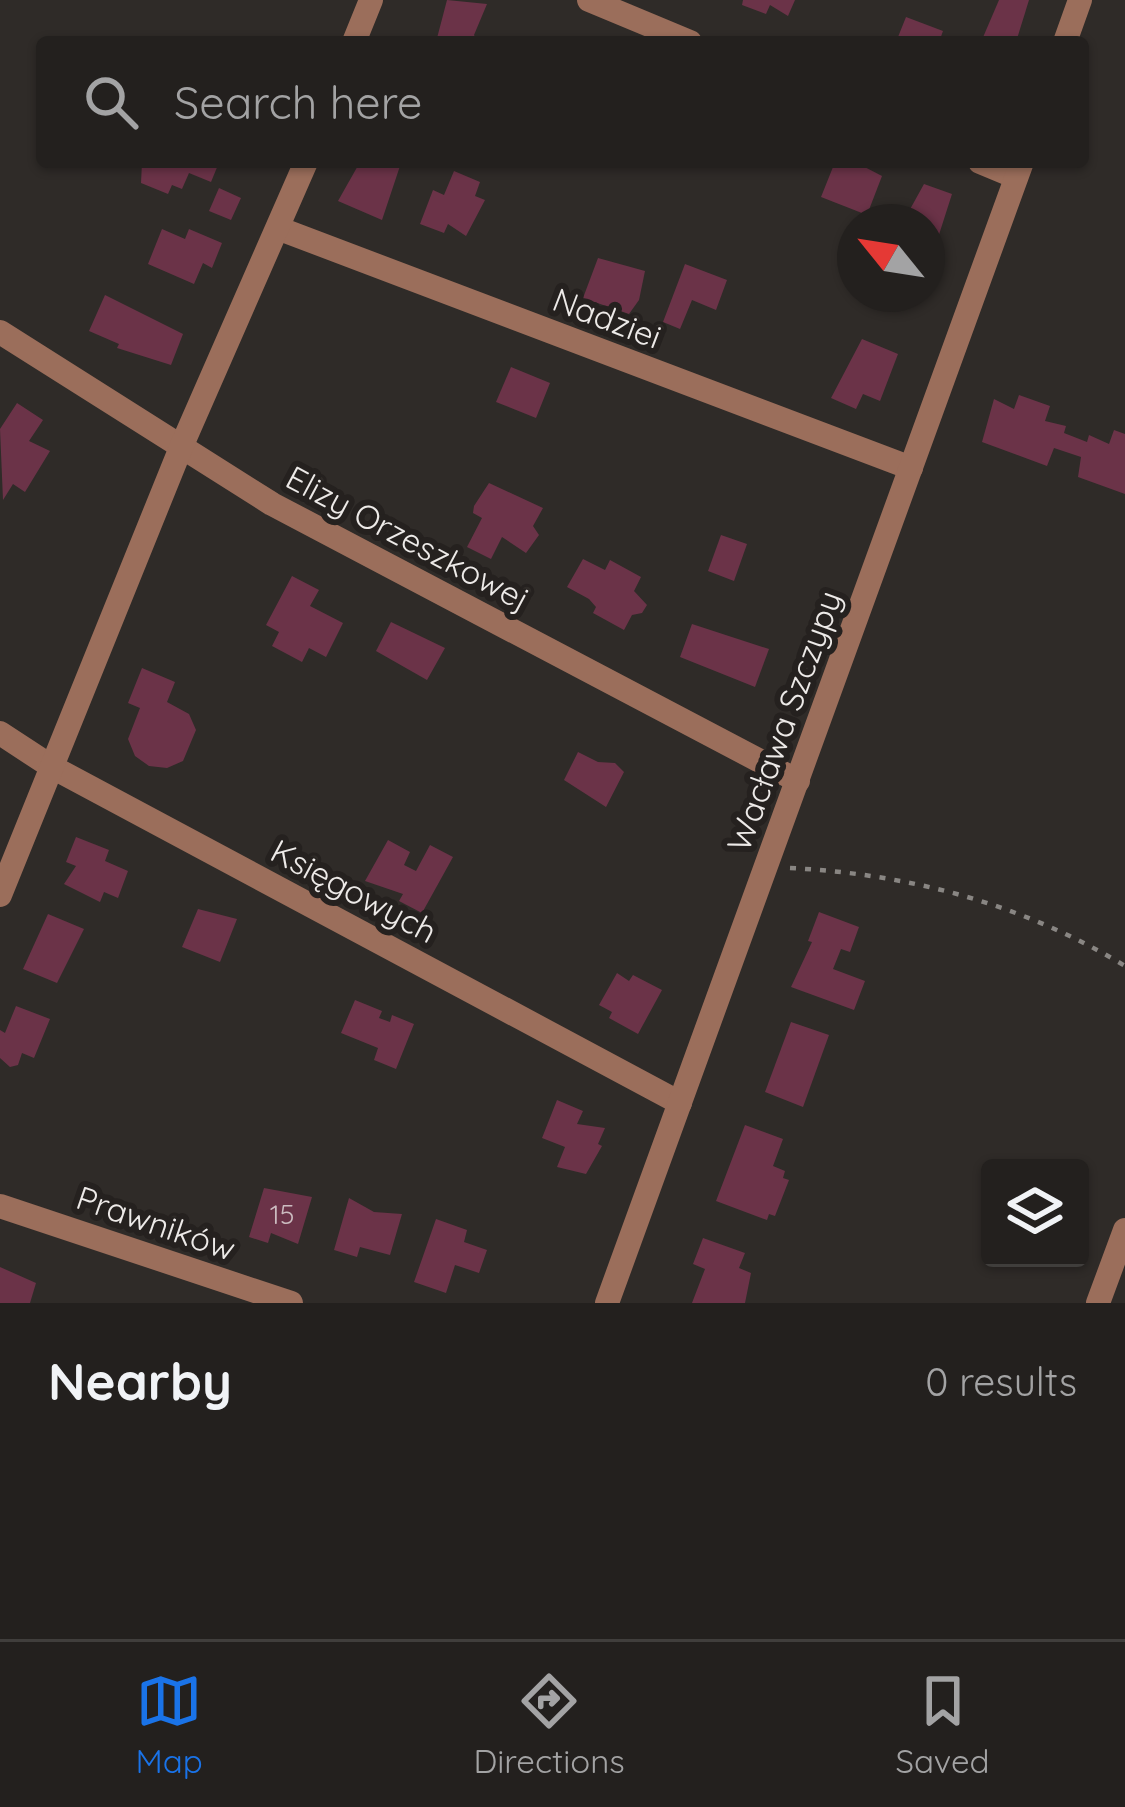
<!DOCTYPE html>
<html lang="en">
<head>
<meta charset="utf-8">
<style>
  body { margin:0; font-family:Quicksand,sans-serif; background:#2f2d2b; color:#f1f3f6 }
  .controls { position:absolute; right:36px; bottom:36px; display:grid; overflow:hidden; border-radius:12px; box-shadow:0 3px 9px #0004 }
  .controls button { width:108px; height:108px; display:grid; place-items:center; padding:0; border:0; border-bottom:3px solid #403e3c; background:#23201e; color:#f1f3f6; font:60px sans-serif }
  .compass { position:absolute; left:837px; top:204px; width:108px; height:108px; border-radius:50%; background:#23201e; box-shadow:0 3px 9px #0004; rotate:300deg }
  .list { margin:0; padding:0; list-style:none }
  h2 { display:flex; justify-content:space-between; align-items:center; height:156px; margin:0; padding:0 48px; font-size:51px }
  h2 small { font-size:39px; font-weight:400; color:#a3a3a4 }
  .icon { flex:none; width:66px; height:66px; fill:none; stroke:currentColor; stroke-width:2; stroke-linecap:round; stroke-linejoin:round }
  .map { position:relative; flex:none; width:1125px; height:1303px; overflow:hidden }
  .search { position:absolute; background:#23201e; box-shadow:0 3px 9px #0004; left:36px; right:36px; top:36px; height:132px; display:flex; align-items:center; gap:30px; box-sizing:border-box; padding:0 42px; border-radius:12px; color:#a3a3a4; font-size:45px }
  .sheet { height:336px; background:#23201e }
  nav { display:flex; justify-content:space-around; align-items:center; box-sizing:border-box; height:168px; border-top:3px solid #403e3c; background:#23201e; font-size:33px; color:#a3a3a4 }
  nav a { display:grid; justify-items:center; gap:6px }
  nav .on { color:#1a73e8 }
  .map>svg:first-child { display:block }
</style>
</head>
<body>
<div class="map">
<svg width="1125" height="1303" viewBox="0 0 1125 1303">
  <rect width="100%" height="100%" fill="#2f2b28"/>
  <!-- building -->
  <g fill="#6b3348">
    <polygon points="447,0 487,4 474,35 478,42 436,42"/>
    <polygon points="743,0 795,0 788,16 770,5 766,14 742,5"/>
    <polygon points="999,0 1029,0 1016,42 981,42"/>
    <polygon points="906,17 943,31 939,42 896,42"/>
    <polygon points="142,162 212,162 218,165 211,182 189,173 182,189 172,185 168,194 141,183"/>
    <polygon points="360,162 401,163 382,220 338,201"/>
    <polygon points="835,162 855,162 882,176 867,215 821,197"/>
    <polygon points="454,171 480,182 475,196 485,200 466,236 448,224 444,233 420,224 433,190 444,195"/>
    <polygon points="924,184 952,194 928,269 927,222 903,222"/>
    <polygon points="219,188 241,198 231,220 209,211"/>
    <polygon points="162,229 185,239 189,229 222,243 212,268 203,263 194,284 148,264"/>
    <polygon points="598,258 645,271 639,300 629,314 583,298"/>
    <polygon points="685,264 727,280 716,310 692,300 680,329 663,322"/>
    <polygon points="105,295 183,334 171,365 117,348 119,344 89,331"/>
    <polygon points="862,339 898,354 880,401 863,394 856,409 831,398"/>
    <polygon points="511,367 550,383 536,418 496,402"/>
    <polygon points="1019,395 1050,406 1045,421 1066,426 1064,433 1087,442 1089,435 1109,444 1114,430 1125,434 1125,494 1078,477 1081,457 1054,448 1047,466 982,442 994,399 1014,409"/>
    <polygon points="17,403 43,420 29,441 50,451 25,492 13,484 3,500 0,429"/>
    <polygon points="489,483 543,508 533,526 539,535 526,553 502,537 491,559 467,547 482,518 473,513 474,506"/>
    <polygon points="721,535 747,544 734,581 708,571"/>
    <polygon points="583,559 605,570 610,560 641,577 634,591 647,605 642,613 632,615 624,630 593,613 596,607 589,599 567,587"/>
    <polygon points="292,576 319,590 310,606 343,623 326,657 309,648 302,662 272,646 279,632 266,625"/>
    <polygon points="391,622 445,648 427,680 376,651"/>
    <polygon points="692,624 769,649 755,687 680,657"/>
    <polygon points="142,668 175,682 167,702 189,714 196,730 183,761 167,768 149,766 135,756 128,739 140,708 128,703"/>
    <polygon points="578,752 598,762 615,763 624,772 606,807 564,780"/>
    <polygon points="76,837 109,850 105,861 128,871 118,898 104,892 100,902 64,884 76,866 66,862"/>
    <polygon points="388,840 410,852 404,865 416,871 430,845 453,857 422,913 399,901 403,894 365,881"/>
    <polygon points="198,909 237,919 220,962 182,947"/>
    <polygon points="819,912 859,927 850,952 841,949 833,969 865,981 854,1010 791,987 812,942 808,941"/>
    <polygon points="48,914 84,929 57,983 23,969"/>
    <polygon points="617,973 629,981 633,975 662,990 638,1034 609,1018 612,1012 599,1005"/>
    <polygon points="355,1000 382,1011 379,1018 390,1022 392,1015 414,1024 396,1069 374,1060 378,1048 341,1033"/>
    <polygon points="16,1006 50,1019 34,1058 22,1053 18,1065 10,1067 0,1058 0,1030 5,1033"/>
    <polygon points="791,1022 829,1035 803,1107 765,1092"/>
    <polygon points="557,1100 583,1111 577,1124 605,1128 598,1144 602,1146 586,1174 557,1167 565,1147 542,1138"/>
    <polygon points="745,1125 783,1139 773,1166 785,1171 783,1178 789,1180 775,1216 769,1214 767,1220 716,1201"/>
    <polygon points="264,1188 312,1197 298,1244 271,1233 268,1243 249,1237"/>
    <polygon points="349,1198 374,1212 402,1214 390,1255 360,1247 357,1257 334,1250"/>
    <polygon points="436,1219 467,1230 464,1242 487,1250 479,1273 455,1265 446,1293 414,1282"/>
    <polygon points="703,1238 745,1253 739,1268 751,1273 745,1303 692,1303 705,1269 693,1264"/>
    <polygon points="0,1267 36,1283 30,1303 0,1303"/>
  </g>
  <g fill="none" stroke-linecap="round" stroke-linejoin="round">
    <!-- path -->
    <path stroke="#898683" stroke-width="4.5" stroke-dasharray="6 9" stroke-linecap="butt" d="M790 868C909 874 1023 904 1125 966"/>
    <!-- minor -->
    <g stroke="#9b6e5b" stroke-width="24">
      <polyline points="589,0 690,42"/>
      <polyline points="354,42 371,0"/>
      <polyline points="1065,42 1080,0"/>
      <polyline points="980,162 1016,177"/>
      <polyline points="280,229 911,468"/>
      <polyline points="0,332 272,504 798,781"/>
      <polyline points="0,733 52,767 680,1103"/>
      <polyline points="0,895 182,445 306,162"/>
      <polyline points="0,1206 291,1303"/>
      <polyline points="607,1303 1022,162"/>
      <polyline points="1098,1303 1125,1230"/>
    </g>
  </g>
  <g text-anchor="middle" stroke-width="12" stroke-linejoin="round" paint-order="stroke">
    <!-- number labels -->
    <g font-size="27" fill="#ccbcc0">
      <text x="282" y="1224">15</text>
    </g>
    <!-- street labels -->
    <g font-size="33" fill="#edeae8" stroke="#25211f">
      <text transform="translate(607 318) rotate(21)" y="12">Nadziei</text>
      <text transform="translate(408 538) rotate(28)" y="12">Elizy Orzeszkowej</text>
      <text transform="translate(784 721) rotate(-70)" y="12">Wacława Szczypy</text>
      <text transform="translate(354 891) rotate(28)" y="12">Księgowych</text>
      <text transform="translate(156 1223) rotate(19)" y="12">Prawników</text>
    </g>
  </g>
</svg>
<div class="controls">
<button><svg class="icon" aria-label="layers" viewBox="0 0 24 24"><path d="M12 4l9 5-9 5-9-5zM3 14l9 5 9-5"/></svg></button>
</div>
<svg class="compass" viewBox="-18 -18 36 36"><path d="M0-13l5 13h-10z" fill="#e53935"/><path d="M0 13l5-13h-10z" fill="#a3a3a4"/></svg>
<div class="search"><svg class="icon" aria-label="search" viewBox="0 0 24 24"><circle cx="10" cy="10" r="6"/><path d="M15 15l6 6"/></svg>Search here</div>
</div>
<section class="sheet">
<h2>Nearby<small>0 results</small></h2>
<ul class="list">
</ul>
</section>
<nav>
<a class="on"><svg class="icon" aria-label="map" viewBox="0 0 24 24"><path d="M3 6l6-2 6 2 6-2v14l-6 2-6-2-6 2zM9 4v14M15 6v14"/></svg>Map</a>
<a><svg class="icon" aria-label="directions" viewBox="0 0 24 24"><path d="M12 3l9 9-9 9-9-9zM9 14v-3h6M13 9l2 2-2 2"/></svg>Directions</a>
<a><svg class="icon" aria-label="saved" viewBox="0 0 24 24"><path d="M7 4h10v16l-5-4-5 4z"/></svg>Saved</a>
</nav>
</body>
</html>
